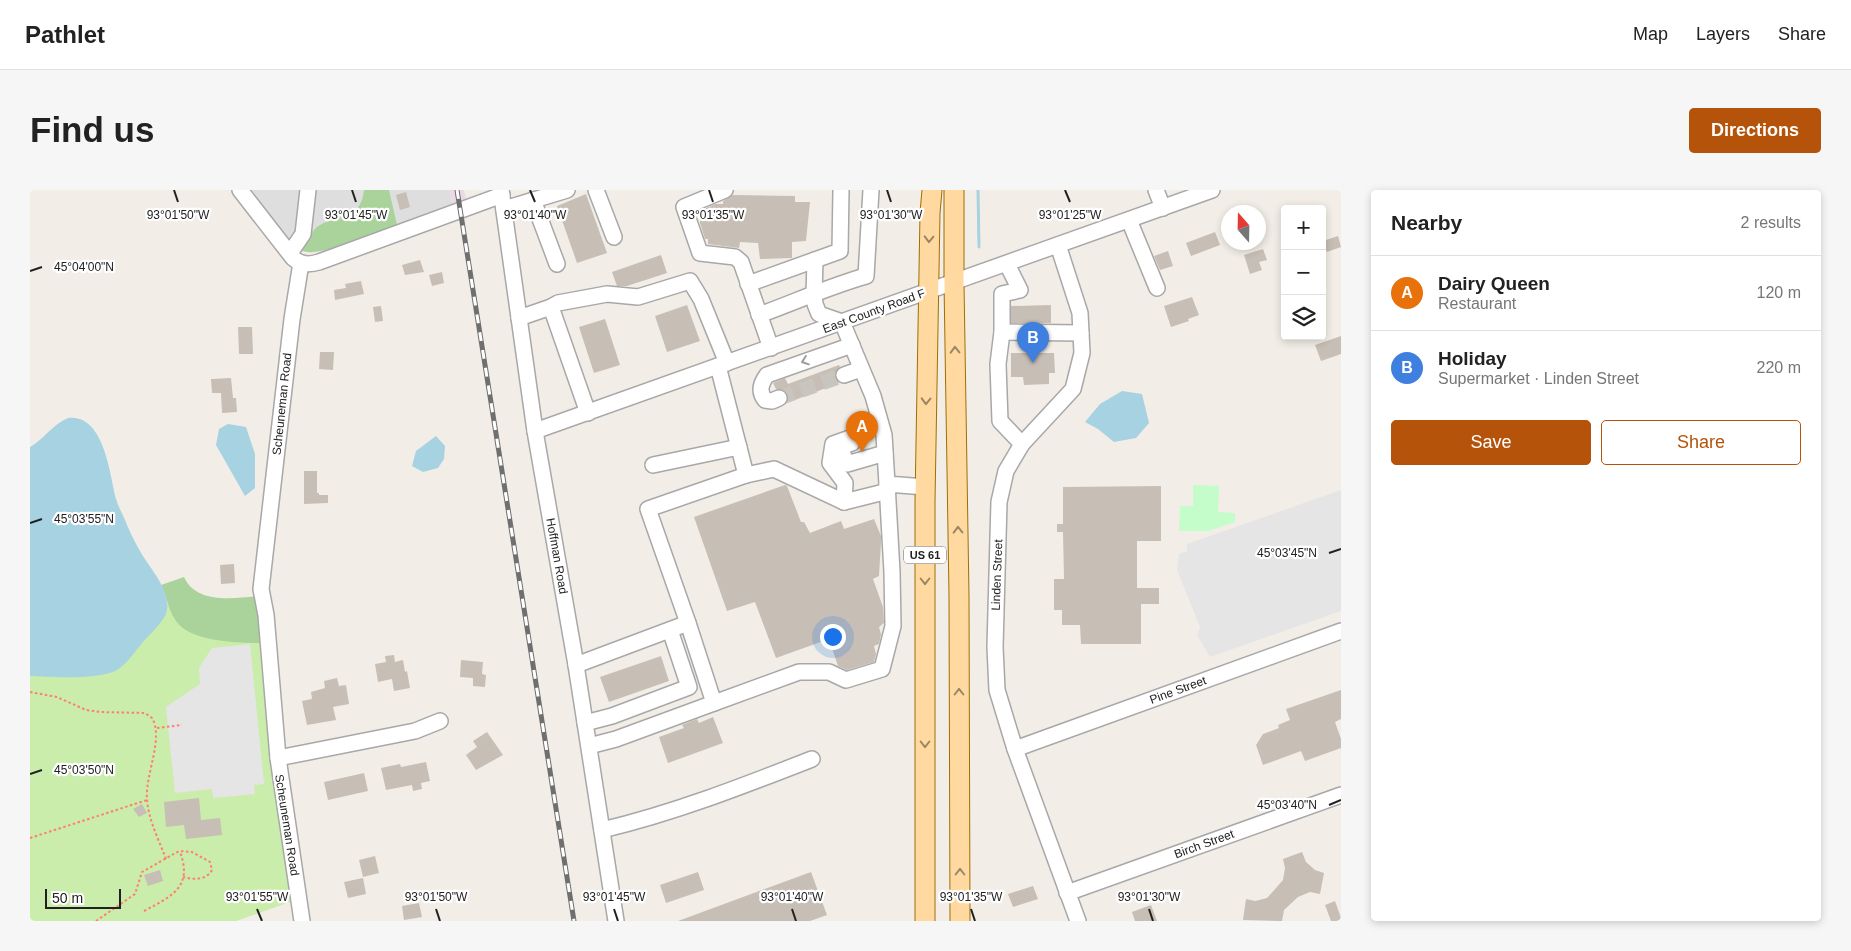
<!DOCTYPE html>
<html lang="en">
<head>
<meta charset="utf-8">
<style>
  body { margin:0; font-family:Helvetica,sans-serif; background:#f6f6f6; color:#222 }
  .controls { position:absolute; right:15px; top:15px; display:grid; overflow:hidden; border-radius:5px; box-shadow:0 2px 8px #0003 }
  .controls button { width:45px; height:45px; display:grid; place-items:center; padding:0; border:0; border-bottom:1px solid #e0e0e0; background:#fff; color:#222; font:25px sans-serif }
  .compass { position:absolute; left:1191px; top:15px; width:45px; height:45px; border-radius:50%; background:#fff; box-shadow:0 2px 8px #0003; rotate:340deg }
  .scale { position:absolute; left:15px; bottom:12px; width:76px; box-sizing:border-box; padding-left:5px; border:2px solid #212121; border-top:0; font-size:14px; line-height:18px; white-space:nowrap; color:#212121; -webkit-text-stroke:4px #fff; paint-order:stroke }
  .you { position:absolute; left:802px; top:446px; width:18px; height:18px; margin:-12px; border:4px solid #fff; border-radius:50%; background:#1a73e8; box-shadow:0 0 0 8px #1a73e833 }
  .badge { display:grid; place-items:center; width:32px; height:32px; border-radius:50%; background:#b45309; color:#fff; font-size:16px; font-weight:700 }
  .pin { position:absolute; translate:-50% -41px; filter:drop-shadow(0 1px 2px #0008) }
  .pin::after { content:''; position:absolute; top:26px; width:18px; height:15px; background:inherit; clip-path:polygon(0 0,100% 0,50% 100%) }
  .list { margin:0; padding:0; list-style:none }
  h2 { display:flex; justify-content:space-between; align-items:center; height:65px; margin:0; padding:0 20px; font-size:21px }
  h2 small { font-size:16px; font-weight:400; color:#767676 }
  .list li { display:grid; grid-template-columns:32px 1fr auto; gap:15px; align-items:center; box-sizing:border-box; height:75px; padding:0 20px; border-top:1px solid #e0e0e0 }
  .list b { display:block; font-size:19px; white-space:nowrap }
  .list p { margin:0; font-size:16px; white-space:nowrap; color:#767676 }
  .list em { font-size:16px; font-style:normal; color:#767676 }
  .actions { display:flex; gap:10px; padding:15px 20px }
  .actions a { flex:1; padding:11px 0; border:1px solid #b45309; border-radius:5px; text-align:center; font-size:18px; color:#b45309 }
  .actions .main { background:#b45309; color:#fff }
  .icon { flex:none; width:28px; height:28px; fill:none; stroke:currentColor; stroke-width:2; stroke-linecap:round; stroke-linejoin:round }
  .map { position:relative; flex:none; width:1311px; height:731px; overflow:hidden; border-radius:5px }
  header { display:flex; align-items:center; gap:30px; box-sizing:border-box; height:70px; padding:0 25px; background:#fff; border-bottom:1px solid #e0e0e0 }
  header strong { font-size:24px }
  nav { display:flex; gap:28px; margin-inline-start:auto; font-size:18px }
  .intro { display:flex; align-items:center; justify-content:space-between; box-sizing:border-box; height:120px; padding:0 30px }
  h1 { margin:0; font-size:35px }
  .button { padding:12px 22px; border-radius:5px; background:#b45309; color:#fff; font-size:18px; font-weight:700 }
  main { display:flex; gap:30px; padding:0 30px }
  aside { flex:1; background:#fff; border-radius:5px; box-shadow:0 2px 8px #0003 }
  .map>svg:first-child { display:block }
</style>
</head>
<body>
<header>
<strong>Pathlet</strong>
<nav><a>Map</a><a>Layers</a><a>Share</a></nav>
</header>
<div class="intro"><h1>Find us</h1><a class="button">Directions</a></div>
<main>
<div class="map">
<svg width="1311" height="731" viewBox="0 0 1311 731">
  <rect width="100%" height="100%" fill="#f2eee7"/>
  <!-- residential -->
  <polygon fill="#dfdede" points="220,0 420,0 422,14 299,60 280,63 270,60 262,54"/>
  <!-- industrial -->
  <polygon fill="#ebd9e7" points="420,0 434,0 436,9 422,14"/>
  <!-- grass -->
  <polygon fill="#caedab" points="137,412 144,427 230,427 244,589 263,711 206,731 0,731 0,428 137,418"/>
  <!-- forest -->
  <g fill="#a9d39a">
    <path d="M334 0H359L367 35C344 43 295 67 272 61 275 52 280 43 287 37 306 23 331 32 334 0Z"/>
    <path d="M154 387C167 415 204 408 229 406L231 453C209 453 160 452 146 431 138 420 137 406 131 395Z"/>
  </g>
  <!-- park -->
  <polygon fill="#c4fcca" points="1163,295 1189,296 1188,322 1205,323 1205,332 1178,341 1149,341 1150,316 1163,316"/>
  <!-- parking -->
  <g fill="#e5e5e5">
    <polygon points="1311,300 1311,421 1180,467 1167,445 1170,437 1147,380 1149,364 1157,361 1157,354"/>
    <polygon points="220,454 234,594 224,595 225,604 183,608 182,599 145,603 136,517 170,494 169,478 182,458"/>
  </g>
  <!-- water -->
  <g fill="#a6d2e1">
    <polygon points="1092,201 1112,204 1119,233 1106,248 1084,252 1068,239 1055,232 1070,214"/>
    <path d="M38 228C74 223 80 285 86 309 88 316 92 323 95 330 99 340 104 351 110 361 120 379 145 404 135 426 130 435 120 444 113 452 105 461 97 474 87 480 70 490 20 487 0 486V257C14 249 23 234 38 228Z"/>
    <polygon points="198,234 216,237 225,264 225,298 215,306 186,255 189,239"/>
    <polygon points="406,246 415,256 414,269 408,278 393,282 382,276 386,261"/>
  </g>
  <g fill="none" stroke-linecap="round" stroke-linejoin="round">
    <!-- stream -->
    <polyline stroke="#a6d2e1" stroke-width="3" points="948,0 949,57"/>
  </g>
  <!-- building -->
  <g fill="#c7beb6">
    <polygon points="376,2 380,17 370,20 366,5"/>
    <polygon points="556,4 577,63 547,73 527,16"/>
    <polygon points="703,5 765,6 765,12 780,12 776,51 762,52 762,68 730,69 728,53 710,52 709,58 678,54 678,49 675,49 670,33 670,21 685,14 693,14 693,11"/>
    <polygon points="1185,42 1190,55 1161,66 1156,53"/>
    <polygon points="1308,46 1311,57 1297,62 1293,51"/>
    <polygon points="1233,59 1237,70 1229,72 1232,80 1220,84 1214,65"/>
    <polygon points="1138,61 1143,76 1130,80 1124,66"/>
    <polygon points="631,65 637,83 597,96 587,96 582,82"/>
    <polygon points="390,70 394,82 375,85 372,75"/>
    <polygon points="412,82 414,93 402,96 399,85"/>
    <polygon points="331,91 334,104 305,110 304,100 316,98 315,94"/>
    <polygon points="1162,107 1169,125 1158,129 1159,131 1141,137 1134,116"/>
    <polygon points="657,115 670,151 637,162 625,126"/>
    <polygon points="1021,115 1021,133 981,133 981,116"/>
    <polygon points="351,116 353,131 345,132 343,117"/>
    <polygon points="575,129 590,175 564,183 549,137"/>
    <polygon points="208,137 222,137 223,164 209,164"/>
    <polygon points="1311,146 1311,164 1291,171 1285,155"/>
    <polygon points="290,162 304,162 303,180 289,179"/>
    <polygon points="981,163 1024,163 1025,183 1019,183 1019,194 994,195 993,187 981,187"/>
    <polygon points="809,175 810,177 805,184 805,189 809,193 757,213 757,204 754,200 746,199 743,193 755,188 758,194"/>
    <polygon points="201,188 203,208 206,208 207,222 192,223 191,203 182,203 181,189"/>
    <polygon points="274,281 287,281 287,303 289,303 289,305 298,305 298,313 274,314"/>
    <polygon points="755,295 757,296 771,332 774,332 780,343 811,331 814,339 844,329 851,346 851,352 849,386 843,389 853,417 854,433 849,437 851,444 849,454 844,456 846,464 844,472 817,480 808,476 799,449 746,468 725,412 697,421 664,327"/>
    <polygon points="1131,296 1131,351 1107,351 1107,398 1129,398 1129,414 1111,414 1111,454 1051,454 1050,435 1032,435 1032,420 1024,420 1024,389 1034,389 1033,342 1027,342 1027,334 1033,334 1033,297"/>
    <polygon points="204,374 205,393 191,394 190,375"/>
    <polygon points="364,465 365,472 373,470 375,482 377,481 380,498 364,501 362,489 348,492 345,474 356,472 355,466"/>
    <polygon points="631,466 639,491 579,512 570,487"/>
    <polygon points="431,470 453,472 452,484 456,485 455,497 443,496 443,488 430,487"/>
    <polygon points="307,488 309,496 316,495 319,514 303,517 306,530 277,535 272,511 282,509 281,502 295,498 294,491"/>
    <polygon points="1311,500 1311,529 1305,532 1311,549 1311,558 1275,571 1271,561 1233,575 1226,555 1233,544 1249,538 1248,535 1260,530 1256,519"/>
    <polygon points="683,527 693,553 638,573 629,547 654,538 652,535 667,529 669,533"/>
    <polygon points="457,542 473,565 446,580 436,565 447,557 443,551"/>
    <polygon points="396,572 400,591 391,593 392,599 383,601 382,595 356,600 351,578 370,574 371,577"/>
    <polygon points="334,583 338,601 298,610 294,592"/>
    <polygon points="169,608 171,630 190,628 192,645 156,649 154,635 136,637 134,612"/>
    <polygon points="112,614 117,623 109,627 103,619"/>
    <polygon points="1272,662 1276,672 1285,680 1294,683 1290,704 1280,702 1268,707 1254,720 1252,731 1213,730 1216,709 1225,711 1237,708 1253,690 1255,678 1253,669"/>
    <polygon points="345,666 349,683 333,687 329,670"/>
    <polygon points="130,680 133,691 118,696 114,685"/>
    <polygon points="668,682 674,700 636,713 630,695"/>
    <polygon points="781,682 797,725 780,731 648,731"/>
    <polygon points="333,688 336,704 318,708 314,692"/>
    <polygon points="1003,696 1008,709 983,717 978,704"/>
    <polygon points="1305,711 1311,728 1311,731 1301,731 1295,715"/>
    <polygon points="389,713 392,727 374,730 372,716"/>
    <polygon points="1121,715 1127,731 1105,731 1102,722"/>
  </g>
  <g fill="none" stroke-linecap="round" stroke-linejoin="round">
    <!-- minor-tunnel -->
    <polyline stroke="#c8c5bf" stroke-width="15" stroke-dasharray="15 8" stroke-linecap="butt" points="749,208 814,185"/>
    <defs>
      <g id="minor">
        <path d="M210 0 263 68C271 75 279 75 289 72L472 5"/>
        <polyline points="471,0 505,241 546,475 586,731"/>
        <polyline points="566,0 584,47"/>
        <polyline points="695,0 654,17 670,63 705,67 711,72 741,158"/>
        <polyline points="1126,0 1133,18"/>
        <polyline points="503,10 527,74"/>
        <polyline points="474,19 537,0"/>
        <polyline points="1099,30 1127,98"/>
        <polyline points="1028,55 1050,123 1052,163 1043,199 992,254 976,281 969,312 965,457 967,500 985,559 1048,731"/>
        <polyline points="260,63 273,44 278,0"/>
        <polyline points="785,70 784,105 785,114 789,124 812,132 843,206 854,245 857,294 895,297"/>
        <polyline points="271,73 262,129 231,399 236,425 248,568 272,731"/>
        <polyline points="977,74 990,100 972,104 972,142 968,174 970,231 992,254"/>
        <polyline points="718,94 810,61 811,0"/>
        <polyline points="521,117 528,113 577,104 608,107 660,91 671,109 697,173"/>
        <path d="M729 125C765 112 800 96 836 86L841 0"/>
        <polyline points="489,128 521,117 558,223"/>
        <polyline points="972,142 1051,143"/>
        <polyline points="814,185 831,179"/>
        <path d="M749 208 742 211 735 210C728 201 731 193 737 185L822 155"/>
        <polyline points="505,241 1182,0"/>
        <polyline points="822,253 810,257 817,274 855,263"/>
        <polyline points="623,275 709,257"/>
        <polyline points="716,285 744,279 814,312 858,301"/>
        <polyline points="814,312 815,293 800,273 803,254 831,244 838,234 848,226"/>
        <polyline points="546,475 658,433 618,319 716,285 688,176"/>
        <polyline points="684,513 769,482 799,482 816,490 852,479 863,436 862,382 857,294"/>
        <polyline points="555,533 582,526 659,497 640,440"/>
        <polyline points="559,556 586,549 684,513 658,433"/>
        <polyline points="985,559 1311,441"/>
        <polyline points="248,568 385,541 410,531"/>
        <path d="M572 640C644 623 713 596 782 569"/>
        <polyline points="1037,703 1311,605"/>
      </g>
      <g id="major">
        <polyline points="924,0 924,93 929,406 930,731"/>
        <polyline points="895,731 895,312 900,23 902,0"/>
      </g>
    </defs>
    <!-- minor casing -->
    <use href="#minor" stroke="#a8a8a8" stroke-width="18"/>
    <!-- major casing -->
    <use href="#major" stroke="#9e6f00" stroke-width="21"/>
    <!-- path -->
    <g stroke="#ff7f6b" stroke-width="2" stroke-dasharray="2.5 2.5" stroke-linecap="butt">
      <path d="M0 502 27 507 56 520 71 522 115 523 122 528C134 548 115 585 117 609 118 629 129 650 136 669"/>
      <polyline points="127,538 152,535"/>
      <polyline points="0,648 117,610"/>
      <path d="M114 721C142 706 163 697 150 662"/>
      <path d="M66 731 105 704 112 682 149 661 162 662 180 672 182 680C177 690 164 690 153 687"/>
    </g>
    <!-- minor -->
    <use href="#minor" stroke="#fff" stroke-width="15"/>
    <!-- major -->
    <use href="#major" stroke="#ffd99f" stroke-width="19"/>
    <defs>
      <polyline id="rail" points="427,0 544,731"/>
    </defs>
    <!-- rail casing -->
    <use href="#rail" stroke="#6f6f6f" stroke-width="5"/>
    <!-- rail -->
    <use href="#rail" stroke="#fff" stroke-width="3" stroke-dasharray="9" stroke-linecap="butt"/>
  </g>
  <!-- one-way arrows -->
  <defs><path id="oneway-chevron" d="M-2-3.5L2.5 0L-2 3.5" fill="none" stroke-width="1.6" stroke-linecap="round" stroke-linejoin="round" transform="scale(1.25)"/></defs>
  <g stroke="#9b8666">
    <use href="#oneway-chevron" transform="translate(899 49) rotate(91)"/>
    <use href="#oneway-chevron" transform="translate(925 160) rotate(-91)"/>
    <use href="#oneway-chevron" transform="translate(896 211) rotate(91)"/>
    <use href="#oneway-chevron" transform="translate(928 340) rotate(-91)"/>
    <use href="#oneway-chevron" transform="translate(895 391) rotate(90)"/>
    <use href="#oneway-chevron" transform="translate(929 502) rotate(-90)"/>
    <use href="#oneway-chevron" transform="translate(895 554) rotate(90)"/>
    <use href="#oneway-chevron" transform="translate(930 682) rotate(-90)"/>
  </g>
  <use stroke="#9b9b9b" href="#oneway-chevron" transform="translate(775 171) rotate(161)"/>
  <!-- ticks -->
  <path fill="none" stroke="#212121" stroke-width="2" d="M144 0 148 12M322 0 326 12M500 0 505 12M679 0 683 12M857 0 861 12M1035 0 1040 12M0 81 12 77M0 333 12 329M1299 363 1311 359M0 584 12 580M1299 615 1311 610M227 719 232 731M406 719 410 731M584 719 588 731M762 719 766 731M941 719 945 731M1119 719 1123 731"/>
  <g text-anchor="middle" stroke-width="4.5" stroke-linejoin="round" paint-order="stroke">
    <!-- shield labels -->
    <rect fill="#fff" stroke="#646464" stroke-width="1" x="874" y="356.5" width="42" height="17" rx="4"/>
    <g font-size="11" font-weight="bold" fill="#212121">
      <text x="895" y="369">US 61</text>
    </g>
    <!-- street labels -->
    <g font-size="12" fill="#212121" stroke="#fff">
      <text transform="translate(844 121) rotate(-20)" y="4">East County Road F</text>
      <text transform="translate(252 214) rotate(-84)" y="4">Scheuneman Road</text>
      <text transform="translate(527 366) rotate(80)" y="4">Hoffman Road</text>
      <text transform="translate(967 385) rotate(-88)" y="4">Linden Street</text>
      <text transform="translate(1148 500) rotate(-20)" y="4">Pine Street</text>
      <text transform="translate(257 635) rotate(81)" y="4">Scheuneman Road</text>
      <text transform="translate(1174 654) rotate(-20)" y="4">Birch Street</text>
    </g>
  </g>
  <g font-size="12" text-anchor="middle" fill="#212121" stroke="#fff" stroke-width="4.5" stroke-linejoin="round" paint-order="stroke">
    <text x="148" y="29">93°01'50"W</text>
    <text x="326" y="29">93°01'45"W</text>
    <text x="505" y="29">93°01'40"W</text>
    <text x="861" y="29">93°01'30"W</text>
    <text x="1040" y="29">93°01'25"W</text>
    <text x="683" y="29">93°01'35"W</text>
    <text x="54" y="81">45°04'00"N</text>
    <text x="54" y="333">45°03'55"N</text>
    <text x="1257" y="367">45°03'45"N</text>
    <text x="54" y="584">45°03'50"N</text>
    <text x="1257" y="619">45°03'40"N</text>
    <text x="227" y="711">93°01'55"W</text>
    <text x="406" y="711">93°01'50"W</text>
    <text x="584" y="711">93°01'45"W</text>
    <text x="762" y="711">93°01'40"W</text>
    <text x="941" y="711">93°01'35"W</text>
    <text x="1119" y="711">93°01'30"W</text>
  </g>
</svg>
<div class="controls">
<button>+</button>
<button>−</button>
<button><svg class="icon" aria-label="layers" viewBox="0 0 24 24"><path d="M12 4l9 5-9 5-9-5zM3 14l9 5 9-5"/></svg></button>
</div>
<svg class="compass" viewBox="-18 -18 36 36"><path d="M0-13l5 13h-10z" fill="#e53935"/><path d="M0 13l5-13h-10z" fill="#767676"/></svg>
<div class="scale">50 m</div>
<div class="you"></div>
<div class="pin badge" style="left:832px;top:262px;background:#e8710a">A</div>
<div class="pin badge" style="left:1003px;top:173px;background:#3f7fe0">B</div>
</div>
<aside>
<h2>Nearby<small>2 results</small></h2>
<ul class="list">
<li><span class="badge" style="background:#e8710a">A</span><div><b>Dairy Queen</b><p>Restaurant</p></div><em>120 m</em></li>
<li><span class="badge" style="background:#3f7fe0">B</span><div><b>Holiday</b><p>Supermarket · Linden Street</p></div><em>220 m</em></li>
</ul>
<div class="actions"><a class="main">Save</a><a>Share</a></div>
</aside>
</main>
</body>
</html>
